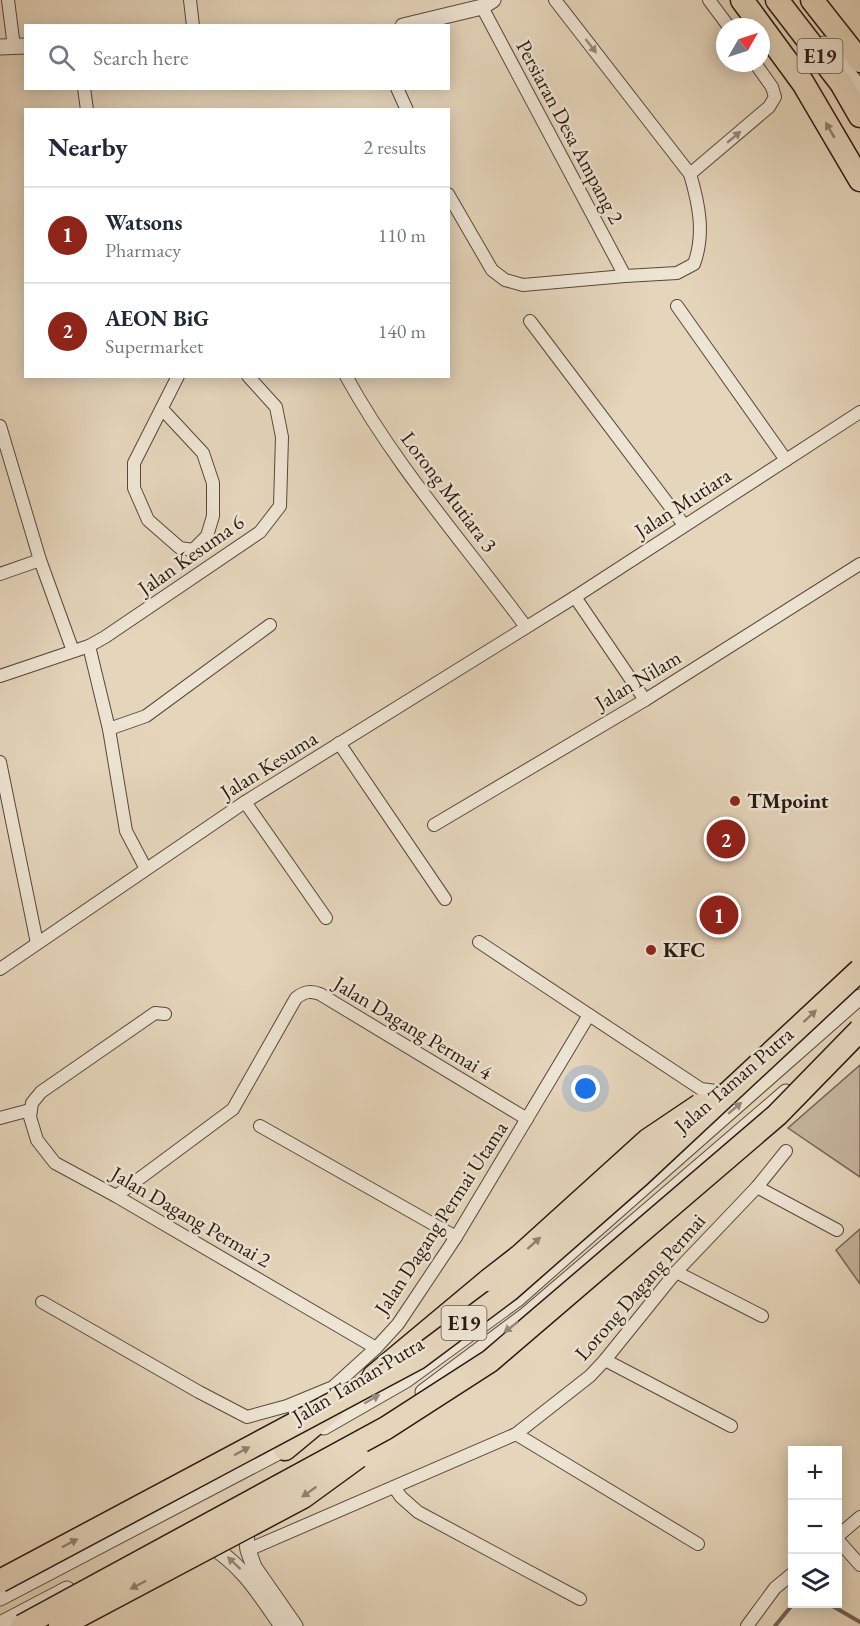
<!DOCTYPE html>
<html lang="en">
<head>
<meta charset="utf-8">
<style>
  body { margin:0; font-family:"EB Garamond",serif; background:#f2f2f3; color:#1f2937 }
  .controls { position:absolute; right:18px; bottom:18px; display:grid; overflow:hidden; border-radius:0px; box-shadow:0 3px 15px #0003 }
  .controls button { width:54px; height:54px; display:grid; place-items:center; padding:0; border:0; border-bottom:2px solid #e0e1e3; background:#fff; color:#1f2937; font:30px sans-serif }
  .compass { position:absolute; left:716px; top:18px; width:54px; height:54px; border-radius:50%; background:#fff; box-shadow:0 3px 15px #0003; rotate:51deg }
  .you { position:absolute; left:586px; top:1089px; width:21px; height:21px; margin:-15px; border:4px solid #fff; border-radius:50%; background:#1a73e8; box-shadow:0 0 0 9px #1a73e833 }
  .badge { display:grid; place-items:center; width:39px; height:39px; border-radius:50%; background:#8f2418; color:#fff; font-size:20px; font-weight:700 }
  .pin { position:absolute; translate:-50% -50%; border:3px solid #fff; box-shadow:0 2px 6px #0006 }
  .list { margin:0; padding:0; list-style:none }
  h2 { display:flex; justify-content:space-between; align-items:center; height:78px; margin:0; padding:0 24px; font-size:26px }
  h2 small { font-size:20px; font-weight:400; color:#747a83 }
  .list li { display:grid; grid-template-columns:39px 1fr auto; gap:18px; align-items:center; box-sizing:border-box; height:96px; padding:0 24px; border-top:2px solid #e0e1e3 }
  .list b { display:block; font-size:22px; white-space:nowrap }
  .list p { margin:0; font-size:20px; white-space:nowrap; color:#747a83 }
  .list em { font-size:20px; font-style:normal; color:#747a83 }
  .icon { flex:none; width:33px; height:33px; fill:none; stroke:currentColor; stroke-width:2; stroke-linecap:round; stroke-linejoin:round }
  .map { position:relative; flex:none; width:860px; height:1626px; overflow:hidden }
  .search { position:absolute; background:#fff; box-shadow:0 3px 15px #0003; left:24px; top:24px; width:426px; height:66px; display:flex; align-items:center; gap:15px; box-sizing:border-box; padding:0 21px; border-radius:0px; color:#747a83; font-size:22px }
  .panel { position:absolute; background:#fff; box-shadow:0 3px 15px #0003; left:24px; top:108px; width:426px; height:270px; border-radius:0px }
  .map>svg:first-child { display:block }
</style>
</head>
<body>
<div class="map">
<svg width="860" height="1626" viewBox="0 0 860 1626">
  <rect width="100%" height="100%" fill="#e5d5bb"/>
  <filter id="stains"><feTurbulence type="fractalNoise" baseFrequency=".00333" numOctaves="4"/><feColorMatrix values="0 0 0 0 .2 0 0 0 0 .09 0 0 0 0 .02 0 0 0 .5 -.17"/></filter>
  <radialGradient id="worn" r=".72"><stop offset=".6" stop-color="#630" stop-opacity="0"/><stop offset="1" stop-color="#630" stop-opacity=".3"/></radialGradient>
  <!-- park -->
  <g fill="#c5b59e" stroke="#766758" stroke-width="1.5">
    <polygon points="860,1065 860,1177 788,1128"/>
    <polygon points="860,1229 860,1284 836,1250"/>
  </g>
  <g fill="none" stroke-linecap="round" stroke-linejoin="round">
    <!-- stream -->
    <g stroke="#736355" stroke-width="4">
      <polyline points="829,1604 860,1622"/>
      <polyline points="775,1626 793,1604"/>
    </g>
    <defs>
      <g id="minor">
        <polyline points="8,0 14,47"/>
        <polyline points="190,0 193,26"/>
        <polyline points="709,0 729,27"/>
        <polyline points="482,7 625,276"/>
        <polyline points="84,88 87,110"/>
        <polyline points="397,88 407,110"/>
        <polyline points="690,174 769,107 775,97 772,87 755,63"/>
        <path d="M448 194 492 270 505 280 523 285 625 276 677 273 694 264C705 234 699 204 690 174L555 0"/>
        <polyline points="677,306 786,460"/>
        <polyline points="530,321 684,525"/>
        <path d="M346 376C396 467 465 544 526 627"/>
        <polyline points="163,410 203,453 213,483 213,516 207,536 193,550 180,548 148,520 134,488 134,463 178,376"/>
        <polyline points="0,426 40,560 73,651"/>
        <polyline points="0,574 40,560"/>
        <polyline points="575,597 645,700"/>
        <polyline points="89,646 109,729 126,831 146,869"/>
        <polyline points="0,676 89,646 105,637 260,532 280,506 282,437 276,407 248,376"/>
        <polyline points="109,729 146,716 270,625"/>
        <polyline points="339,743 445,899"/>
        <polyline points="0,762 37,943"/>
        <polyline points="245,802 326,918"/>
        <polyline points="434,825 645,700 860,564"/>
        <polyline points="479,942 701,1089 716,1091 731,1089"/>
        <polyline points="0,969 245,802 575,597 860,412"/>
        <polyline points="165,1014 155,1013 41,1092 32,1103 30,1117 37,1140 55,1163 116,1196 376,1348"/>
        <polyline points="0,1118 30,1110"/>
        <polyline points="260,1126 456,1237"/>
        <polyline points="757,1187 837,1230"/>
        <path d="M116 1196 233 1109 296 998C304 992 310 990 320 994L527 1119"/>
        <polyline points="676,1272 762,1316"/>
        <polyline points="42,1302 199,1392 247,1417 287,1406 333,1387 376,1348 398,1324 456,1237 589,1015"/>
        <polyline points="605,1360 731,1426"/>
        <polyline points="516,1434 698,1544"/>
        <polyline points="394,1487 401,1497 418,1512 580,1599"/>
        <polyline points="838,1536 860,1517"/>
        <polyline points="838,1540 860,1565"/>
        <polyline points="248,1550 516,1434 590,1376 605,1360 676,1272 757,1187 786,1151"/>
        <polyline points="747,1626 775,1588 792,1574"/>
      </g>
      <g id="tertiary">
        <polyline points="403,26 482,7 493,0"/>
        <polyline points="824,44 860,88"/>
        <polyline points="0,47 26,46"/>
        <polyline points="423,1392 526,1315 786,1092"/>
        <polyline points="324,1427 406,1380 516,1300 860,997"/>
        <polyline points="244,1520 248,1550 254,1567 295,1626"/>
        <path d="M206 1543C242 1564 259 1593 282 1626"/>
        <polyline points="0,1598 292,1445"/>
        <polyline points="0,1624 67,1589"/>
      </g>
      <g id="motorway">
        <polyline points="742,0 803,83 860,180"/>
        <polyline points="777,0 841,83 860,116"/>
        <polyline points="812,0 860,61"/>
        <polyline points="374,1376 489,1280"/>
        <polyline points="285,1449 332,1410"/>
      </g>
    </defs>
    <!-- minor casing -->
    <use href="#minor" stroke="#57483c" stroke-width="14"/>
    <!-- tertiary casing -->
    <use href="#tertiary" stroke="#57483c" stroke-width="17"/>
    <!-- motorway casing -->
    <use href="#motorway" stroke="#281912" stroke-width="25"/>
    <!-- minor -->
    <use href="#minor" stroke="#eee4d3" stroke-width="12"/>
    <!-- tertiary -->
    <use href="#tertiary" stroke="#eee4d3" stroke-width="15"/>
    <!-- motorway -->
    <use href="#motorway" stroke="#e5d5bb" stroke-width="22"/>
    <defs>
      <g id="motorway-bridge">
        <polyline points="489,1280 521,1255 648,1140 700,1105"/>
        <polyline points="0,1581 418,1358 509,1290 639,1176 860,970"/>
        <polyline points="22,1626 386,1428 490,1361 777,1115 860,1030"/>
        <polyline points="60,1626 303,1497 358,1457"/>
      </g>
    </defs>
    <!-- motorway-bridge casing -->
    <use href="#motorway-bridge" stroke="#281912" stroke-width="25" stroke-linecap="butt"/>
    <!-- motorway-bridge -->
    <use href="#motorway-bridge" stroke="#e5d5bb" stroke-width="22"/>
  </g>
  <!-- one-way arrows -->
  <defs><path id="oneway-solid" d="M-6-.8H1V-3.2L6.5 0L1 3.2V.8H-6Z" transform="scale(1.5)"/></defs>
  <g fill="#95897c">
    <use href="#oneway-solid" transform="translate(591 46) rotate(52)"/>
    <use href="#oneway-solid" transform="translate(734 137) rotate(-40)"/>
    <use href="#oneway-solid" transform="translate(735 1108) rotate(-40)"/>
    <use href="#oneway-solid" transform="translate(511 1327) rotate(143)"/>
    <use href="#oneway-solid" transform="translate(372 1399) rotate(-30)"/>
    <use href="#oneway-solid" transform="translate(234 1563) rotate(-137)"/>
  </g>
  <g fill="#90806f">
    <use href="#oneway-solid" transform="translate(830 130) rotate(-120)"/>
    <use href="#oneway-solid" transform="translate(810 1016) rotate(-43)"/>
    <use href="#oneway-solid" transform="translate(534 1243) rotate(-42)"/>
    <use href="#oneway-solid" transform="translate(242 1451) rotate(-28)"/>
    <use href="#oneway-solid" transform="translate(309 1492) rotate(145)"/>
    <use href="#oneway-solid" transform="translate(70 1543) rotate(-28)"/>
    <use href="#oneway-solid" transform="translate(138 1585) rotate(152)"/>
  </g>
  <!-- markers -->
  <g fill="#8f2418" stroke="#eee4d3" stroke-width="2">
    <circle cx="735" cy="801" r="6"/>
    <circle cx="651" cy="950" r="6"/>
  </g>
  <g text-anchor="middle" stroke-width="5" stroke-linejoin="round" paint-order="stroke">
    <!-- shield labels -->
    <g fill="#eee4d3" stroke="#63564c" stroke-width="1.5">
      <rect x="797.5" y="39" width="45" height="34" rx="4.5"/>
      <rect x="441.5" y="1306" width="45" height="34" rx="4.5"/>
    </g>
    <g font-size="20" font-weight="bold" fill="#281912">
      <text x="820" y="63">E19</text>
      <text x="464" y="1330">E19</text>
    </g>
    <!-- street labels -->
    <g font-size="21" fill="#281912" stroke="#eee4d3">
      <text transform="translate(570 132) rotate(62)" y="7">Persiaran Desa Ampang 2</text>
      <text transform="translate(449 492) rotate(53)" y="7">Lorong Mutiara 3</text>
      <text transform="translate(683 503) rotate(-33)" y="7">Jalan Mutiara</text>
      <text transform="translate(191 555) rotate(-35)" y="7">Jalan Kesuma 6</text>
      <text transform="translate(638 680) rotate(-31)" y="7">Jalan Nilam</text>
      <text transform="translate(269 765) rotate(-32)" y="7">Jalan Kesuma</text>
      <text transform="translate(413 1028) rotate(31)" y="7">Jalan Dagang Permai 4</text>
      <text transform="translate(734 1080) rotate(-41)" y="7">Jalan Taman Putra</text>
      <text transform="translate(191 1217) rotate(30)" y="7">Jalan Dagang Permai 2</text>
      <text transform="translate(441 1218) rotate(-57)" y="7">Jalan Dagang Permai Utama</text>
      <text transform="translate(640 1287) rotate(-49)" y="7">Lorong Dagang Permai</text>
      <text transform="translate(358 1380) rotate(-31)" y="7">Jalan Taman Putra</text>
    </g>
    <!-- poi labels -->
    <g font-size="21" font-weight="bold" fill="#281912" stroke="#eee4d3" text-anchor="start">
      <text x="747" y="808">TMpoint</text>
      <text x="663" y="957">KFC</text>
    </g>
  </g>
  <rect width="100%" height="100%" filter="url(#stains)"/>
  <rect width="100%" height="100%" fill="url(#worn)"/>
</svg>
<div class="controls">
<button>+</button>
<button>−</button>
<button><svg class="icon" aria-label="layers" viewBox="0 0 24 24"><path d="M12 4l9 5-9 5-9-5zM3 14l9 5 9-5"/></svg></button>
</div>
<svg class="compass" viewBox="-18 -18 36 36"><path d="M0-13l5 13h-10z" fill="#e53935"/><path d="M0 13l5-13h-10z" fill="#747a83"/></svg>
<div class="you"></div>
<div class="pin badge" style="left:719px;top:915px">1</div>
<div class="pin badge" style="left:726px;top:839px">2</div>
<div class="search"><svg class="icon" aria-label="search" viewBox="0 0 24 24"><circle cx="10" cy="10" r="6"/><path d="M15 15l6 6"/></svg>Search here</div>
<section class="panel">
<h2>Nearby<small>2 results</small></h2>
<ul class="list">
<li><span class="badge">1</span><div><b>Watsons</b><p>Pharmacy</p></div><em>110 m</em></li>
<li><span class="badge">2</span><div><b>AEON BiG</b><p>Supermarket</p></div><em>140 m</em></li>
</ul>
</section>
</div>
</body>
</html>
